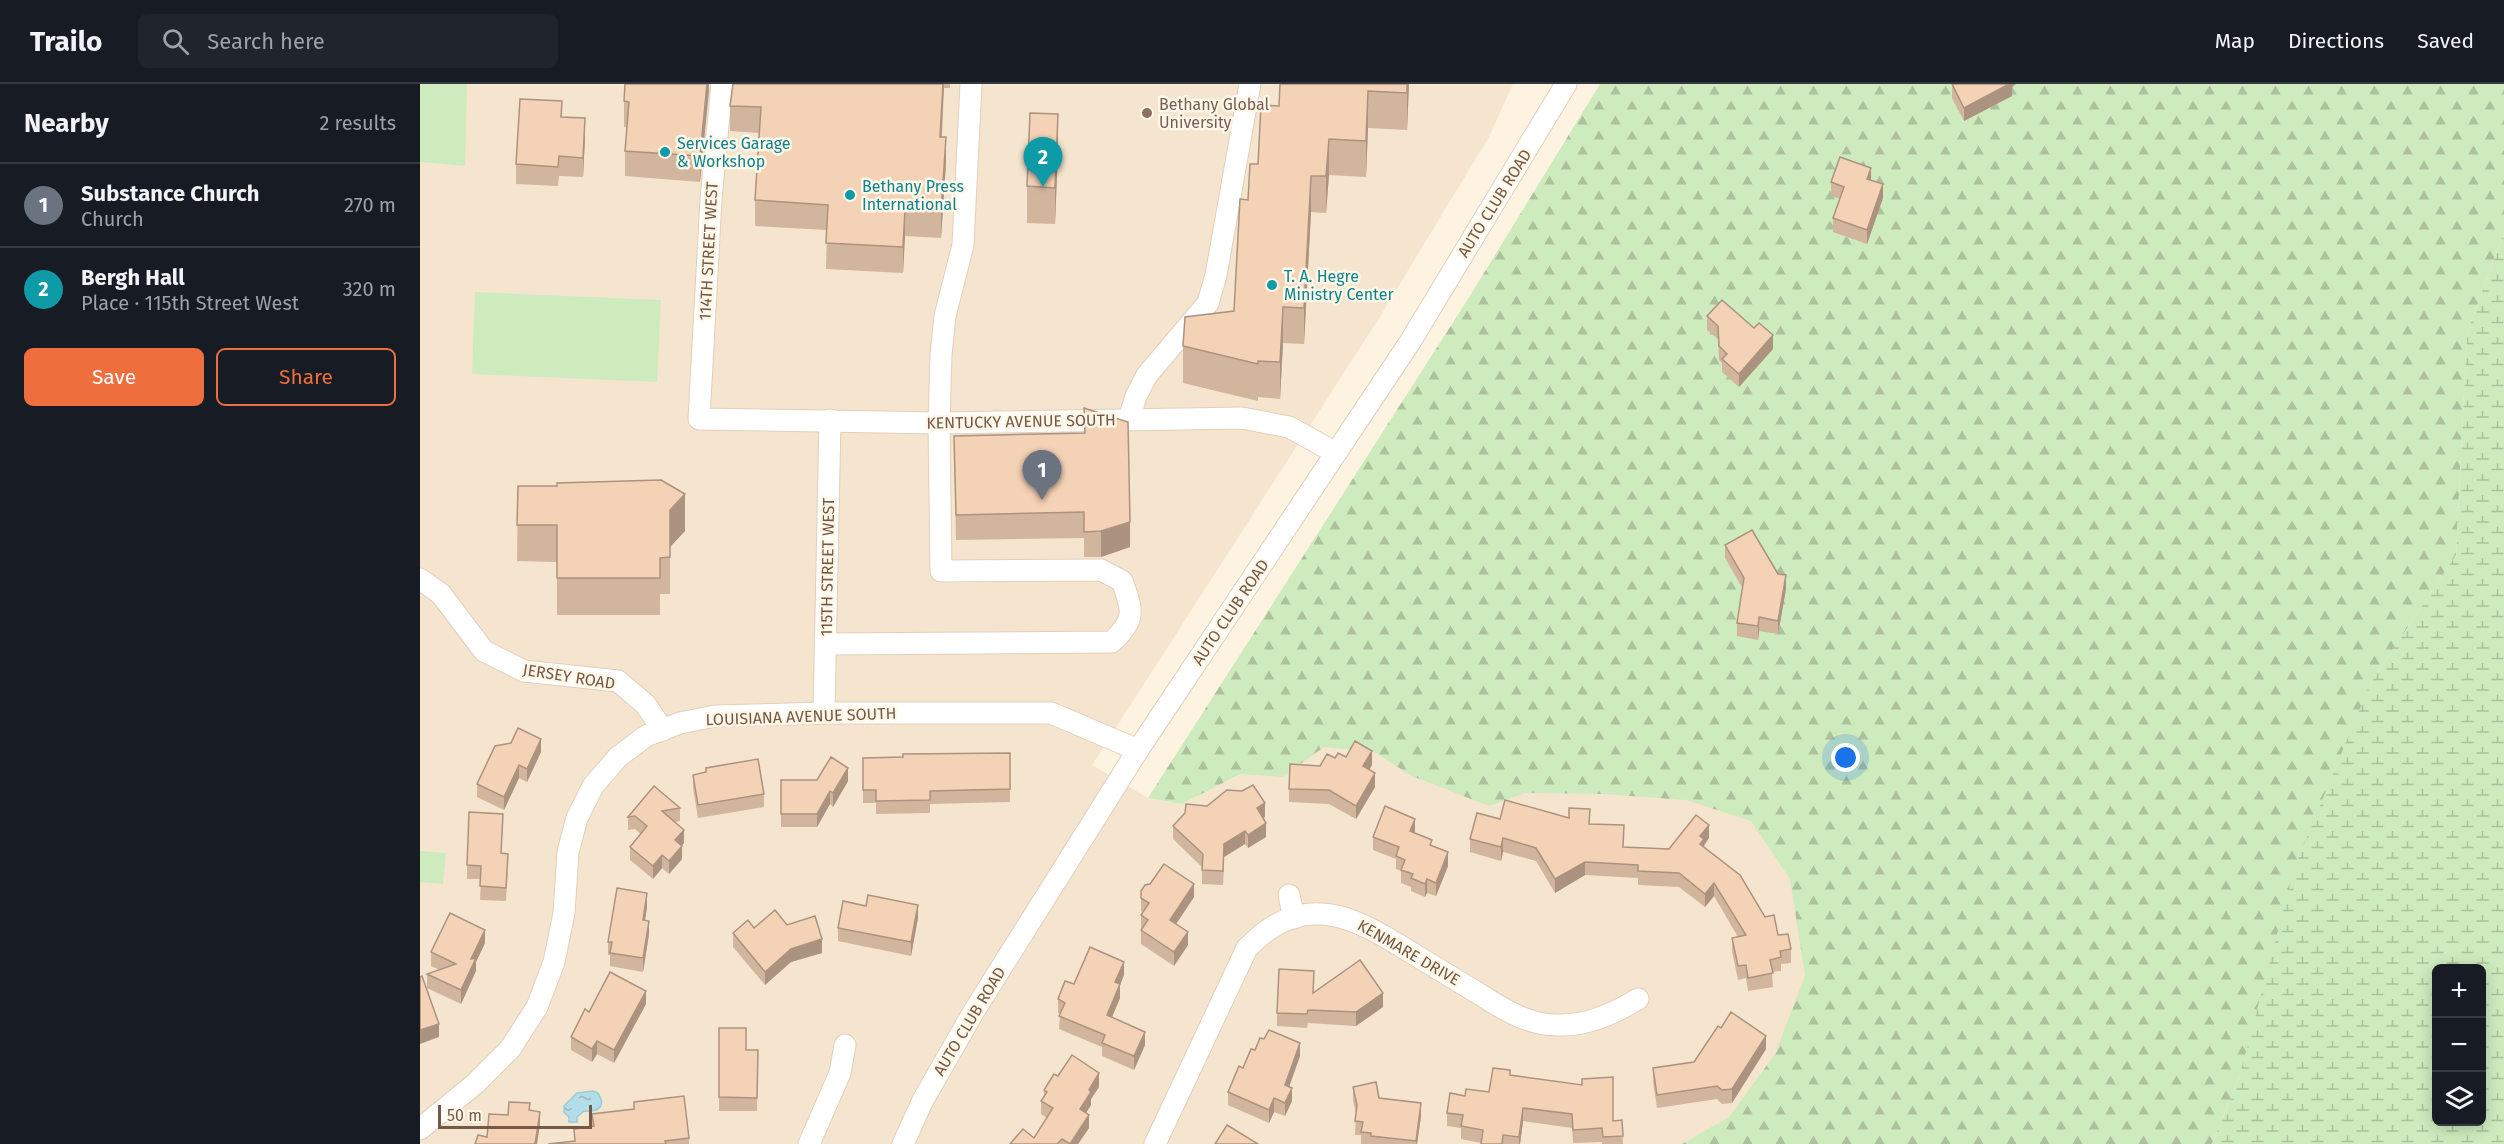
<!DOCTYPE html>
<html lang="en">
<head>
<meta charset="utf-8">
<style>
  body { margin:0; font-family:"Fira Sans",sans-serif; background:#20242c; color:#f1f3f6 }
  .controls { position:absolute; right:18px; bottom:18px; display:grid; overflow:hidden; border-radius:9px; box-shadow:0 3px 15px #0003 }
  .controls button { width:54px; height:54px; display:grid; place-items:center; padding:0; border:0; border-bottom:2px solid #363941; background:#171b24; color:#f1f3f6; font:30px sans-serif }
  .scale { position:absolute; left:18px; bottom:15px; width:154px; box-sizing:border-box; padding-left:6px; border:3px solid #755946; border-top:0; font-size:16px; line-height:21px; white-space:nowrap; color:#755946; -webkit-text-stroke:4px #fff7e7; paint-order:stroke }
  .you { position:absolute; left:1426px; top:674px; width:21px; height:21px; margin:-15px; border:4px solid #fff; border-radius:50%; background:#1a73e8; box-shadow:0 0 0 9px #1a73e833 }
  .badge { display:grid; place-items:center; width:39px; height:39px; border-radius:50%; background:#ef6e3d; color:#fff; font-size:20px; font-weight:700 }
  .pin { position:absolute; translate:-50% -50px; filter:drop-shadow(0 2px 3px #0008) }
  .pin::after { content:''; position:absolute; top:32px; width:21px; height:18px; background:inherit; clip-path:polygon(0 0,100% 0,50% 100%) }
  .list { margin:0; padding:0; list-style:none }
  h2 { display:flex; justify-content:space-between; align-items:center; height:78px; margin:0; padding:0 24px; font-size:26px }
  h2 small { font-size:20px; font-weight:400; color:#9ea1a6 }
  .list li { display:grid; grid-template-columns:39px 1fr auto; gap:18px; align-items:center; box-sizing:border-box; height:84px; padding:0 24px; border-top:2px solid #363941 }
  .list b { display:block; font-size:22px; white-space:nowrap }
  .list p { margin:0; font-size:20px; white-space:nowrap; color:#9ea1a6 }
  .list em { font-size:20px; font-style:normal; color:#9ea1a6 }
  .actions { display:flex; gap:12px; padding:18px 24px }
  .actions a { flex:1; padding:14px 0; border:2px solid #ef6e3d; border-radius:9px; text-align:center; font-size:21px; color:#ef6e3d }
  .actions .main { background:#ef6e3d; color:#fff }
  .icon { flex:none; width:33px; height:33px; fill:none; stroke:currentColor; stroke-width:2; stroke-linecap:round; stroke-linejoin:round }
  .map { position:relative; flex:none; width:2084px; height:1060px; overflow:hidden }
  header { display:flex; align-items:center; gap:36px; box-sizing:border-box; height:84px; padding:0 30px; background:#171b24; border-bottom:2px solid #363941 }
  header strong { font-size:28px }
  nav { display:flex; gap:33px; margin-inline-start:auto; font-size:21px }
  .search { width:420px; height:54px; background:#20242c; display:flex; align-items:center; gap:15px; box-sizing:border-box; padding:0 21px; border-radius:9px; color:#9ea1a6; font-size:22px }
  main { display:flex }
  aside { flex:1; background:#171b24 }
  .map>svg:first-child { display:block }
</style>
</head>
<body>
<header>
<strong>Trailo</strong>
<div class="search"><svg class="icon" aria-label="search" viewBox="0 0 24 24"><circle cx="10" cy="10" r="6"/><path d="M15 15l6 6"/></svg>Search here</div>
<nav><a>Map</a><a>Directions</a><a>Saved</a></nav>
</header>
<main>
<aside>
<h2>Nearby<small>2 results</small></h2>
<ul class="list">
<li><span class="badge" style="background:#6b7280">1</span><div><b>Substance Church</b><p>Church</p></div><em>270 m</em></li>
<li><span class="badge" style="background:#0f9aa8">2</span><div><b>Bergh Hall</b><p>Place · 115th Street West</p></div><em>320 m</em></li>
</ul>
<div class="actions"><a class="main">Save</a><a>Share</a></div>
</aside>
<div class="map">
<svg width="2084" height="1060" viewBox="0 0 2084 1060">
  <defs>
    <pattern id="forest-firs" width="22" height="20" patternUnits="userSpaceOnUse" patternTransform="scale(1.5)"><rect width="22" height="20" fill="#ceebbe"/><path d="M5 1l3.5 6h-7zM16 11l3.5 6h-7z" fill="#acc19c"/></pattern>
    <pattern id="wetland-marsh" width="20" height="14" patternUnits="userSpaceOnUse" patternTransform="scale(1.5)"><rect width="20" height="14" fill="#ceebbe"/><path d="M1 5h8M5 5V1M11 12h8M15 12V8" fill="none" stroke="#acc19c"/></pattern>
    <pattern id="water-ripples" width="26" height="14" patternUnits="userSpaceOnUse" patternTransform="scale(1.5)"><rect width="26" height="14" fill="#b3dde8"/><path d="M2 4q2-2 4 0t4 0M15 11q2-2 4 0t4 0" fill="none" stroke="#96b6be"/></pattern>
  </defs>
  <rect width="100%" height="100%" fill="#fdf3e0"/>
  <!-- residential -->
  <polygon fill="#f5e5ce" points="0,0 1093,0 1069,53 961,231 672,681 728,714 762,720 952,625 1439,729 1335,1060 0,1060"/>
  <!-- forest -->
  <polygon fill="url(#forest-firs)" points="1180,0 2084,0 2084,148 2047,249 2036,471 1950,600 1819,994 1792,1060 1262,1060 1309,1033 1355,970 1385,892 1370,795 1331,737 1266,716 1182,710 1105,709 1069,722 992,692 954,668 904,663 862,693 821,690 762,720 728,714 1048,215"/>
  <!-- wetland -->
  <path fill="url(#wetland-marsh)" fill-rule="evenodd" d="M2084 148V1060H1792L1819 994 1875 782 1950 600 2036 471 2047 249ZM2016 884H2062V1038H2016Z"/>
  <!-- pitch -->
  <g fill="#ceebbe">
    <polygon points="0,0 47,0 45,82 0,78"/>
    <polygon points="55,208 241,216 237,298 52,290"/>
    <polygon points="0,767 26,769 23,800 0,798"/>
  </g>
  <!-- water -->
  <path fill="url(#water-ripples)" stroke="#99cdda" stroke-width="1.5" d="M173 1007 178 1009C187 1023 178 1028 164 1027L157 1033V1038H149V1033L144 1028V1022L157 1009Z"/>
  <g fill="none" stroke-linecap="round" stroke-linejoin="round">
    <defs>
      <g id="minor">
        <polyline points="302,0 291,115 279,335 519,339 822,334 869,343 916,369"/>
        <polyline points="709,335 716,312 727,291 788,219 796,191 830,0"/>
        <polyline points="0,495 21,510 64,567 104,587 198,597 225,620 243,646"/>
        <path d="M406 560 692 558C716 535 713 527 702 497L681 486 521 487 519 339 521 271 525 232 543 161 551 0"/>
        <polyline points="404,629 410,336"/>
        <polyline points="869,811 874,834"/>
        <polyline points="0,1045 56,999 90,965 117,923 134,878 144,829 148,768 157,734 173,702 186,687 198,673 226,652 260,639 295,632 404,629 631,629 718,666"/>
        <polyline points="389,1060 420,989 425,961"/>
        <polyline points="483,1060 503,1016 554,927 718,666 990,258 1146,0"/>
        <path d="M735 1060 827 864C834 858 840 851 848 846 897 811 943 839 987 866 1012 881 1036 896 1061 911 1084 926 1109 941 1137 941 1167 942 1193 930 1218 915"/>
      </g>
    </defs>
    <!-- minor casing -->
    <use href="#minor" stroke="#e2cfbb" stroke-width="23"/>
    <!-- minor -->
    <use href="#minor" stroke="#fff" stroke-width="21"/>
  </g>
  <!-- wall -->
  <g fill="#d2b59d">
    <polygon points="289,0 280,98 205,92 205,67 207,43 204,43 204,17"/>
    <polygon points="313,0 530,0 530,4 524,4 522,53 526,79 521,154 485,152 483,189 406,185 407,146 335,142 335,116 339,49 310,47 310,22"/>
    <polygon points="989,0 987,46 948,44 946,93 909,91 906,129 891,128 884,260 863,259 860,315 838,313 838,317 763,299 763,262 814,227 828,116 838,80 859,22"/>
    <polygon points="1532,0 1592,3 1592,12 1544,37 1532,14"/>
    <polygon points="142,33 165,54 163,93 139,92 138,102 96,100 96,80"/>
    <polygon points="638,67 635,140 607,139 607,102"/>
    <polygon points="1451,96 1463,114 1447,160 1413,148 1413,134 1420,115 1411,112 1411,98"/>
    <polygon points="1287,232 1334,244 1353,265 1319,303 1302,288 1302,279 1299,276 1298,255 1287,246"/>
    <polygon points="664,324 710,463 681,473 664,473 664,454 536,456 534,352 664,349"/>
    <polygon points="98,402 265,447 250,463 250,510 240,510 240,531 137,531 137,478 97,477"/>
    <polygon points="1305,461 1366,505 1358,550 1339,547 1338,556 1317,552 1317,539 1323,505 1305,474"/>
    <polygon points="121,668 107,698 99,694 84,726 57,713 57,700"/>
    <polygon points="590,669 590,718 510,720 510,729 456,730 456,719 443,719 443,674 483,673"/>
    <polygon points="926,673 952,681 949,686 955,703 936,735 909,720 869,718 869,705 900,682 915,674"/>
    <polygon points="286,684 344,710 344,723 278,734 273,704 273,691 286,688"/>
    <polygon points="361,696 428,697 413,723 410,720 397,743 361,743"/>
    <polygon points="260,724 260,737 255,738 264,759 262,762 262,775 249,790 242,784 233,795 210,776 210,763 221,750 215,745 208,746 208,733"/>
    <polygon points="845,733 843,734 846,753 828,764 825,760 804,773 803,801 782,800 782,783 753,755 753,742"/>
    <polygon points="1149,734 1170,740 1204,763 1249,765 1289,754 1284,762 1345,833 1358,851 1371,865 1371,879 1361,880 1361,887 1352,888 1353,903 1328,907 1326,894 1318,896 1312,867 1312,854 1318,853 1294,812 1285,823 1259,803 1218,801 1218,794 1165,791 1135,809 1116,777 1083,768 1081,777 1050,768 1050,755 1080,735"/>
    <polygon points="83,743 81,769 88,783 86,817 60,816 61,795 47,795 47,781"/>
    <polygon points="995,748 995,749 1012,762 1028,782 1016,812 1007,809 1005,813 991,807 991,803 981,799 981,787 976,785 976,775 953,766 953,753"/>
    <polygon points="721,807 774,813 756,840 768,861 754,882 721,860 721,846 722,845 721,844 721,831 723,828 721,827"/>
    <polygon points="227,823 225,836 229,850 223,888 190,882 190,871 188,871 188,858"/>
    <polygon points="498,834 491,872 418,857 418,844"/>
    <polygon points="367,841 402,869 371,878 345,901 313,863 313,849 334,844"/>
    <polygon points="65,859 56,878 56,887 41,920 7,904 7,890 20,886 11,882 11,868"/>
    <polygon points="704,891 700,901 700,914 692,933 725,961 714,986 682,972 682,963 639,945 640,930 638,929 638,915 654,900"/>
    <polygon points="893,909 963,923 936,942 888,939 887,944 857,942 857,929"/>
    <polygon points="226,920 194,979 177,970 172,978 151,966 151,953"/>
    <polygon points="299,944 326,966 338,966 337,1027 299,1027"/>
    <polygon points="1346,965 1312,1019 1302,1020 1297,1015 1237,1024 1233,998 1233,984 1274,978"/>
    <polygon points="880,972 869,1003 872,1017 865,1032 854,1028 849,1039 808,1021 808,1008 823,984"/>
    <polygon points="1090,991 1193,1037 1202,1036 1203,1060 1182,1060 1182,1058 1153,1059 1152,1044 1103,1037 1100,1060 1061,1060 1061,1059 1041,1055 1041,1044 1027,1042 1027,1029 1045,1012 1069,1008"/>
    <polygon points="638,992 679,1003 671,1015 671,1021 666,1029 669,1044 658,1060 590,1060 614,1054 627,1034 621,1030 621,1017 624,1012 624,1006"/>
    <polygon points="933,1003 1001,1032 997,1060 941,1060 941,1051 935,1051 936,1029 933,1017"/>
    <polygon points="214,1018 269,1054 269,1060 128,1060 154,1057 154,1045 172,1043 172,1030 214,1025"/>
  </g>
  <!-- shaded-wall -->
  <g fill="#ab937f">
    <polygon points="287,0 289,0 289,7 280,98 280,72"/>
    <polygon points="523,0 524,0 520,79 520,53"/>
    <polygon points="987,0 989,0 987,46"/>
    <polygon points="1588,0 1596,0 1592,3 1592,12 1544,37 1544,24"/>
    <polygon points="948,7 948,44 946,93 946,57"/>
    <polygon points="638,30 638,67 635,140 635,104"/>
    <polygon points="165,34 165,54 163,93 163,74"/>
    <polygon points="526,53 526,79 521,154 521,128"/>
    <polygon points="909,55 909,91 906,129 906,92"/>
    <polygon points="1451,84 1451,97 1447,95"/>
    <polygon points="891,92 891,128 884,260 884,224"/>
    <polygon points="1463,100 1463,114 1447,160 1447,146"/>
    <polygon points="485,126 485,152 483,189 483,163"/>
    <polygon points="863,223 863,259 860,315 860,278"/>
    <polygon points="1353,251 1353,265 1319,303 1319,290"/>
    <polygon points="265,410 265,447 250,463 250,510 250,426"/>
    <polygon points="710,438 710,463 681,473 681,447"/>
    <polygon points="1366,491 1366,505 1358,550 1358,537"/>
    <polygon points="1339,533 1339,547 1338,556 1338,542"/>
    <polygon points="121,655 121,668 107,698 107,685"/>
    <polygon points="952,667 952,681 943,696 943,682"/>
    <polygon points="99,681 99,694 84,726 84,713"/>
    <polygon points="428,684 428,697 413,723 413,709"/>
    <polygon points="955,689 955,703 936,735 936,722"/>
    <polygon points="410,707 410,720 397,743 397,730"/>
    <polygon points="845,719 845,733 837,738 837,724"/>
    <polygon points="995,735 995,748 990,761 990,747"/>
    <polygon points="846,739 846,753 828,764 828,751"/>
    <polygon points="1289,741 1289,754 1284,761 1284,769 1280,773 1280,752"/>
    <polygon points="264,746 264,759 255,770 255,756"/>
    <polygon points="825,747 825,760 804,773 803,801 804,760"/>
    <polygon points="1083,754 1083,768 1081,777 1081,763"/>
    <polygon points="262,762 262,775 249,790 249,777"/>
    <polygon points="1028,768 1028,782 1016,812 1016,799"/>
    <polygon points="242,771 242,784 233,795 233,782"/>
    <polygon points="1165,778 1165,791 1135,809 1135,795"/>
    <polygon points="1007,795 1007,809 1005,813 1005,800"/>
    <polygon points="1294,799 1294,812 1285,823 1285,810"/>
    <polygon points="774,800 774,813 750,849 750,836"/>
    <polygon points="227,809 227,823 223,849 223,836"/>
    <polygon points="498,821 498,834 491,872 491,858"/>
    <polygon points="229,837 229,850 223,888 223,874"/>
    <polygon points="65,846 65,859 56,878 56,887 41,920 41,906 51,875"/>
    <polygon points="768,848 768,861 754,882 754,868"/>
    <polygon points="402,855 402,869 371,878 345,901 345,888 371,865"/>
    <polygon points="704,878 704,891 700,901 700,914 687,945 687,931 695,898"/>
    <polygon points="226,907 226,920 194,979 194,966"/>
    <polygon points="963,909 963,923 936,942 936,928"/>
    <polygon points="19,940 19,953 0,960 0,946"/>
    <polygon points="725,948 725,961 714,986 714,972"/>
    <polygon points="1346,952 1346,965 1312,1019 1312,1005"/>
    <polygon points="177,957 177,970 172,978 172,965"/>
    <polygon points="880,959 880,972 865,1014 865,1001"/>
    <polygon points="679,989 679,1003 671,1015 671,1021 660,1038 660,1025 669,1006"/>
    <polygon points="872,1004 872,1017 865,1032 865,1019"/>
    <polygon points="854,1014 854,1028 849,1039 849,1026"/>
    <polygon points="1001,1019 1001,1032 997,1060 996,1060"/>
    <polygon points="1103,1024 1103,1037 1100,1060 1099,1060 1099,1053"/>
    <polygon points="120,1028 120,1041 117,1060 115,1060"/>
    <polygon points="669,1031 669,1044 658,1060 650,1060"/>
  </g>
  <!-- building -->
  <g fill="#f4d2b6" stroke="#ab937f" stroke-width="1.5">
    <polygon points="205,0 287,0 280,72 205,67 209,18 204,17"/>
    <polygon points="313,0 523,0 520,53 526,53 521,128 485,126 483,163 406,159 408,121 335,116 341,23 310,22"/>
    <polygon points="860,0 987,0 987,9 948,7 946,57 909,55 906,92 891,92 884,224 863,223 860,278 838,277 838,280 763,262 765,233 814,227 820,115 828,116 830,80 838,80 841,21 859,22"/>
    <polygon points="1532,0 1589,0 1544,24"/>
    <polygon points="100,15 142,17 141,33 165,34 163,74 139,72 138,83 96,80"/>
    <polygon points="610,29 638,30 635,104 607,102"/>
    <polygon points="1420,73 1451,84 1447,95 1463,100 1447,146 1413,134 1424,103 1411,98"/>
    <polygon points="1302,216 1334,244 1339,239 1353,251 1319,290 1302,275 1307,270 1299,262 1298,242 1287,232"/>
    <polygon points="664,324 708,338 710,438 681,447 664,448 664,428 536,431 534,352 665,349"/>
    <polygon points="241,396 265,410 250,426 250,473 240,474 240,494 137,494 137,441 97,441 98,402 137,402 137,399"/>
    <polygon points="1332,446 1358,490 1366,491 1358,537 1339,533 1338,542 1317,539 1324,494 1305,461"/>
    <polygon points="98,644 121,655 107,685 99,681 84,713 57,700 75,662 91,659"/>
    <polygon points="935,657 952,667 943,682 955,689 936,722 909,706 869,705 870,680 900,682 907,670 915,674 918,669 926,673"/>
    <polygon points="590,669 590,705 510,707 510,716 456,717 456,706 443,706 443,674 483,673 483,670"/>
    <polygon points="411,673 428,684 413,709 410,707 397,730 361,730 361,696 397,696"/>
    <polygon points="338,675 344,710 278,721 273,691 286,688 286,684"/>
    <polygon points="833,701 845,719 837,724 846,739 828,751 825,747 804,760 803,787 782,786 783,770 753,742 765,729 766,720 787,722 807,706 822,707"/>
    <polygon points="234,702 260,724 242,727 264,746 255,756 262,762 249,777 242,771 233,782 210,763 227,742 215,732 208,733"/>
    <polygon points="1085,716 1149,734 1149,724 1170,725 1169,740 1204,741 1203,763 1249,765 1276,731 1289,741 1280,752 1284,755 1280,760 1320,791 1345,833 1354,831 1358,851 1368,850 1371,865 1360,867 1361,873 1350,876 1353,889 1328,894 1326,881 1318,882 1312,854 1326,851 1294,799 1285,810 1259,789 1218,787 1218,781 1165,778 1135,795 1116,764 1083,754 1081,763 1050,755 1057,729 1080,735"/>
    <polygon points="965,722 995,735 990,747 1012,756 1010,761 1028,768 1016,799 1007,795 1005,800 991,794 993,790 981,786 985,776 976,772 979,763 953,753"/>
    <polygon points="49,728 83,730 81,769 88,770 86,804 60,802 61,782 47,781"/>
    <polygon points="744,780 774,800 750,836 768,848 754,868 721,846 728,836 721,831 729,819 721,814 721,807 725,801 730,800"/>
    <polygon points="197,804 227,809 223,836 229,837 223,874 190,869 192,858 188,858"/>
    <polygon points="448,811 498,821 491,858 418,844 423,817 446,822"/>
    <polygon points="355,826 367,841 395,832 402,855 371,865 345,888 313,849 328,836 334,844"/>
    <polygon points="30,829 65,846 51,875 56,874 41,906 7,890 36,880 11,868"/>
    <polygon points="670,863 704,878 695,898 700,900 687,931 725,948 714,972 682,959 685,951 639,932 645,919 638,915 645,897 654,900"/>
    <polygon points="940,876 963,909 936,928 888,926 887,930 857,929 859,885 894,887 893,909"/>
    <polygon points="190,888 226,907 194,966 177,957 172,965 151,953 165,925 169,928"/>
    <polygon points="2,892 19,940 0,946 0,893"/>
    <polygon points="1311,928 1346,952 1312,1005 1302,1006 1297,1002 1237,1011 1233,984 1274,978 1298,942 1301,944"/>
    <polygon points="299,944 326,944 326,966 338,966 337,1014 299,1013"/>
    <polygon points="849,946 880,959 865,1001 872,1004 865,1019 854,1014 849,1026 808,1008 819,982 823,984 831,965 835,966 840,954 844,955"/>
    <polygon points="652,971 679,989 669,1006 671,1008 660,1025 669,1031 650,1060 642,1055 637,1060 590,1060 603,1045 614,1054 633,1024 621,1017 627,1008 624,1006 634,990 638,992"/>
    <polygon points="1073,984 1090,986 1090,991 1162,1001 1162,995 1193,993 1193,1037 1202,1036 1203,1052 1183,1053 1182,1044 1153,1046 1152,1030 1103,1024 1099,1053 1083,1051 1082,1060 1061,1060 1063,1046 1041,1042 1043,1031 1027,1029 1030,1009 1045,1012 1046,1005 1069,1008"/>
    <polygon points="956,998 959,1014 1001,1019 996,1057 951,1052 951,1049 941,1048 943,1038 935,1037 937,1021 933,1003"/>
    <polygon points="264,1012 269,1054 245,1057 246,1060 128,1060 155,1057 154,1045 174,1042 172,1030 214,1025 214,1018"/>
    <polygon points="89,1018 110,1019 109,1026 120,1028 115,1060 55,1060 58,1051 67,1053 69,1030 88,1031"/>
    <polygon points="807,1041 838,1060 795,1060"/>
  </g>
  <!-- markers -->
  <circle fill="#8d6e63" stroke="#fff7e7" stroke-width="2" cx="727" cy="29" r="6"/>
  <g fill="#0f9aa8" stroke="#fff7e7" stroke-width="2">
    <circle cx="245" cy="68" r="6"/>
    <circle cx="430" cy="111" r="6"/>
    <circle cx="852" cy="201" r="6"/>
  </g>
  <g text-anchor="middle" stroke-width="5" stroke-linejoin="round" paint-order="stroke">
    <!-- education labels -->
    <g font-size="16" fill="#785e54" stroke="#fff7e7" text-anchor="start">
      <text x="739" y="26">Bethany Global<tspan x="739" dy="18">University</tspan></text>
    </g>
    <!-- culture labels -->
    <g font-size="16" fill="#0d838f" stroke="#fff7e7" text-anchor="start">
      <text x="257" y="65">Services Garage<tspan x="257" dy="18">&amp; Workshop</tspan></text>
      <text x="442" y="108">Bethany Press<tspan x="442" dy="18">International</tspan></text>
      <text x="864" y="198">T. A. Hegre<tspan x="864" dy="18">Ministry Center</tspan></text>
    </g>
    <!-- street labels -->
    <g font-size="16" fill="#755946" stroke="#fff7e7">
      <text transform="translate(1074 119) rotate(-58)" y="6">AUTO CLUB ROAD</text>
      <text transform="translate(288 167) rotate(-87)" y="6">114TH STREET WEST</text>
      <text transform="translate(601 337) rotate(-1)" y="6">KENTUCKY AVENUE SOUTH</text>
      <text transform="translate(407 483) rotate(-89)" y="6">115TH STREET WEST</text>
      <text transform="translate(810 528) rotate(-56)" y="6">AUTO CLUB ROAD</text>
      <text transform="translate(149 592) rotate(9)" y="6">JERSEY ROAD</text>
      <text transform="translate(381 632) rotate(-2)" y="6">LOUISIANA AVENUE SOUTH</text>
      <text transform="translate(989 868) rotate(30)" y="6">KENMARE DRIVE</text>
      <text transform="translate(549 937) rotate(-59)" y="6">AUTO CLUB ROAD</text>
    </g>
  </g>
</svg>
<div class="controls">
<button>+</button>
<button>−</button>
<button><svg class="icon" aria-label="layers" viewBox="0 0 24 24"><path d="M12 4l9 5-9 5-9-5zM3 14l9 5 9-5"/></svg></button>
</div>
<div class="scale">50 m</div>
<div class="you"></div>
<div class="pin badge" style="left:622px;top:416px;background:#6b7280">1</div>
<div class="pin badge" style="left:623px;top:103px;background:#0f9aa8">2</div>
</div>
</main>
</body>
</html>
